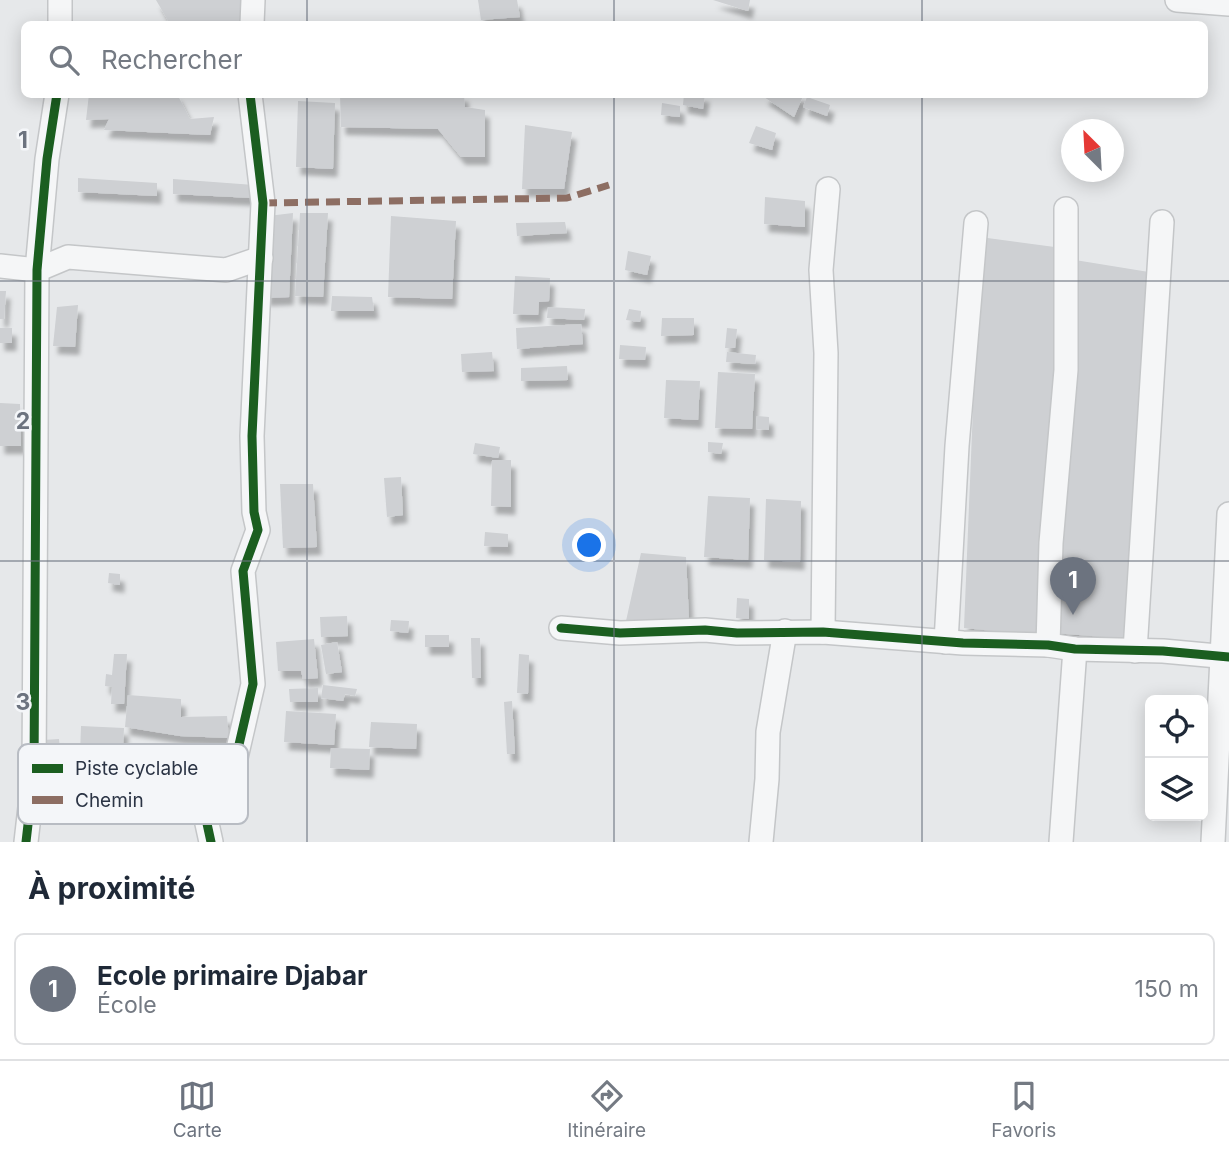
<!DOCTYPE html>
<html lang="fr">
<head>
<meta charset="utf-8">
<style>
  body { margin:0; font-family:Inter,sans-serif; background:#f6f6f7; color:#1f2937 }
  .controls { position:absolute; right:21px; bottom:21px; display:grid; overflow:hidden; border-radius:10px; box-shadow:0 4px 18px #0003 }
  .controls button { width:63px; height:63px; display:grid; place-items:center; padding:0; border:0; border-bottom:2px solid #e0e1e3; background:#fff; color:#1f2937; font:35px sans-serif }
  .compass { position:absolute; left:1061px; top:119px; width:63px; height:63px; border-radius:50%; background:#fff; box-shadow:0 4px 18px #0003; rotate:336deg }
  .you { position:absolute; left:590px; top:546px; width:24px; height:24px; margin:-18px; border:5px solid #fff; border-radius:50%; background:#1a73e8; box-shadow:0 0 0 10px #1a73e833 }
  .badge { display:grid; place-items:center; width:46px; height:46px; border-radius:50%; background:#6c737f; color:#fff; font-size:23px; font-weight:700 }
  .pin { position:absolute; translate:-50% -58px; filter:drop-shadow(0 2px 4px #0008) }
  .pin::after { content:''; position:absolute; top:37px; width:24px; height:21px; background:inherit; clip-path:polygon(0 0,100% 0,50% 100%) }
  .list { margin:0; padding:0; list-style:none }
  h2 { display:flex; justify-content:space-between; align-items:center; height:91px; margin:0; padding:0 28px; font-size:30px }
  h2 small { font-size:23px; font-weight:400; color:#747a83 }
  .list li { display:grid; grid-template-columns:46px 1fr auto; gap:21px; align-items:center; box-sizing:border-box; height:112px; margin:0 14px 14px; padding:0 14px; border:2px solid #e0e1e3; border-radius:10px }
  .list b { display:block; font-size:26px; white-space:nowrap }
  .list p { margin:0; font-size:23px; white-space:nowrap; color:#747a83 }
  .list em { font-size:23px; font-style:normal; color:#747a83 }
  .icon { flex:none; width:38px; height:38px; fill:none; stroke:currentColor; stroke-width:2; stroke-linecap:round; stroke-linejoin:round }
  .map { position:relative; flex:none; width:1229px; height:842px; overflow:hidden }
  .search { position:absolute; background:#fff; box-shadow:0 4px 18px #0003; left:21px; right:21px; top:21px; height:77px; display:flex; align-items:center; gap:18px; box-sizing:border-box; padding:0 24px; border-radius:10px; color:#747a83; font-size:26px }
  .sheet { height:217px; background:#fff }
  nav { display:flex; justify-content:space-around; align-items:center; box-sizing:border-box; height:98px; border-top:2px solid #e0e1e3; background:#fff; font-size:19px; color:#747a83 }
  nav a { display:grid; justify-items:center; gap:4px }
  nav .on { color:#6c737f }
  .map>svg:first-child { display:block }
</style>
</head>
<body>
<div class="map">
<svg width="1229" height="842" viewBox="0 0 1229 842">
  <defs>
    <filter id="shadow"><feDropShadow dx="4.5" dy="8" stdDeviation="2" flood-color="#0004"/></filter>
  </defs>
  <rect width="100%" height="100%" fill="#e6e8ea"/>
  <!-- building -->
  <g fill="#ced0d3" filter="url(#shadow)">
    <polygon points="156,0 243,0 240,24 170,24"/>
    <polygon points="478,0 517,0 520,17 481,20"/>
    <polygon points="713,0 750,0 748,11"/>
    <polygon points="89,94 177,94 190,119 214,117 210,135 104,130 109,119 86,120"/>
    <polygon points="340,94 464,94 465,107 485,110 485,157 461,157 438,129 341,127"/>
    <polygon points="684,94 705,94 703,109 683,105"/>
    <polygon points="765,94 800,94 803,96 794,117 764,97"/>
    <polygon points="807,97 830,105 827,116 803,107"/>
    <polygon points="298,101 335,103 333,169 296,167"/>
    <polygon points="662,103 680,106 680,117 661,115"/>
    <polygon points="525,125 572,132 564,189 522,189"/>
    <polygon points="756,126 776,133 772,150 749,143"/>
    <polygon points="78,178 157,183 157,196 78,192"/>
    <polygon points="173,179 254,185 253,198 173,194"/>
    <polygon points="765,197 805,201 805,227 764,224"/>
    <polygon points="293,213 289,297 265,298 268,216"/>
    <polygon points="300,213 328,213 323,297 295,296"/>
    <polygon points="391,216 456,221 452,299 388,297"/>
    <polygon points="565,222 567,233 517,236 516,223"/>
    <polygon points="980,237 1062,248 1043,636 964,628"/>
    <polygon points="628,251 651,256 647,275 625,270"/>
    <polygon points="1075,260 1155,273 1131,639 1053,633"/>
    <polygon points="515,276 550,278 549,301 539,302 538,315 513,314"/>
    <polygon points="0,291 6,291 4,319 0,319"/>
    <polygon points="332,296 372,297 374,311 331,311"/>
    <polygon points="78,305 75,347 53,346 57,307"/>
    <polygon points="548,307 585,309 584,320 547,318"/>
    <polygon points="629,309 641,311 640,322 626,320"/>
    <polygon points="662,318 694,318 694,335 661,336"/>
    <polygon points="581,324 583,344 517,349 516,328"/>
    <rect x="0" y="328" width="12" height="15"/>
    <polygon points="727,328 737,329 735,348 725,348"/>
    <polygon points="620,345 646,347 645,360 619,359"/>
    <polygon points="492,352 494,371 462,372 461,354"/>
    <polygon points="727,352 756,355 755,364 726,362"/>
    <polygon points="567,366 568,380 521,381 521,368"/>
    <polygon points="718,372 755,374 752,429 715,428"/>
    <polygon points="666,380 700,381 698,420 664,418"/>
    <polygon points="0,403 20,404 21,446 0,446"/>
    <polygon points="757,416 769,417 769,430 756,429"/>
    <polygon points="708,442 723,443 721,454 708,452"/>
    <polygon points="475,443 500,447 498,458 473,454"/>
    <polygon points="492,460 511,460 511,507 491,506"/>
    <polygon points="401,477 403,515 387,517 384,478"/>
    <polygon points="280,484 313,484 317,547 283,548"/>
    <polygon points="708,496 750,498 748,560 704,557"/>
    <polygon points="766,499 801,501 800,562 764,560"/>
    <polygon points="485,532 508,534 508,547 484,546"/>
    <polygon points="641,553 686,557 689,620 626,621"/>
    <polygon points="109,573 120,574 120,585 108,583"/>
    <polygon points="737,598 749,599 749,619 736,618"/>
    <polygon points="347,616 348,636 321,637 320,617"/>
    <polygon points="391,620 409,621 408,633 390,631"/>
    <rect x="425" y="635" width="24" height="12"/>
    <polygon points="471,638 480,638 481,678 472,678"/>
    <polygon points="314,639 318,678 303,679 301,671 278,671 276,642"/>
    <polygon points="337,642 342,672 326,674 321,645"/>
    <polygon points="114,654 127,654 124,704 111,704 112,687 105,686 106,674 112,675"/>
    <polygon points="519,654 529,655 528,694 517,693"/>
    <polygon points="323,685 357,689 355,696 345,694 343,701 321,698"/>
    <polygon points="318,688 318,702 290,702 289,689"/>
    <polygon points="128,695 181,699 181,717 227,716 229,738 180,736 125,727"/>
    <polygon points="512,701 515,754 507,754 504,702"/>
    <polygon points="286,711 336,714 334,745 284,742"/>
    <polygon points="371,722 417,724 416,749 369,747"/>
    <polygon points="81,726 124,728 120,802 93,800 95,783 87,782 87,775 96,775 97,756 80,755"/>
    <polygon points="59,739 60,750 43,750 43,740"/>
    <polygon points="331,748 370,749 369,770 330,768"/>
  </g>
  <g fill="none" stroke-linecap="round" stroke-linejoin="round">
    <defs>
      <g id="minor">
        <polyline points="1177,0 1229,4"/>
        <polyline points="60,24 60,0"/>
        <polyline points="252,24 253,0"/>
        <polyline points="0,266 37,270 68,257 226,270 261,258"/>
        <polyline points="561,628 620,633 705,630 737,633 823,632 963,643 1048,645 1075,649 1163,651 1229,657"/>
        <polyline points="823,632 826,353 821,270 828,189"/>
        <polyline points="946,642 957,446 976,223"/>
        <polyline points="1048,645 1051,543 1066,370 1066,209"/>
        <polyline points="1135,651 1162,222"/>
        <polyline points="26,842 34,772 37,270 47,159 57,94"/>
        <polyline points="211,842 206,819 208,803 235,762 253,684 243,571 258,530 254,512 252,436 263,203 250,94"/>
        <polyline points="761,842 767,779 768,732 785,631"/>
        <polyline points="1061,842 1075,649"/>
        <polyline points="1213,842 1229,514"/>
      </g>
    </defs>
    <!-- minor casing -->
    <use href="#minor" stroke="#c4c6c8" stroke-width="26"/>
    <!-- minor -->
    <use href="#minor" stroke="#f5f6f7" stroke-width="23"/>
    <!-- quiet -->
    <polyline stroke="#8d6e63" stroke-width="7" stroke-dasharray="14 7" stroke-linecap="butt" points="263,203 567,198 609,185"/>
    <defs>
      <g id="cycleway">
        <polyline points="561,628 620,633 705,630 737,633 823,632 963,643 1048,645 1075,649 1163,651 1229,657"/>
        <polyline points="26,842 34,772 37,270 47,159 57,94"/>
        <polyline points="211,842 206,819 208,803 235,762 253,684 243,571 258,530 254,512 252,436 263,203 250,94"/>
      </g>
    </defs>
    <!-- cycleway casing -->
    <use href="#cycleway" stroke="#f4f6f9" stroke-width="13"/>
    <!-- cycleway -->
    <use href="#cycleway" stroke="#1b5e20" stroke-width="9"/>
  </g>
  <!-- grid -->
  <path fill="none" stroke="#6c737f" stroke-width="2" stroke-opacity="0.55" d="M307 0V24M614 0V24M922 0V24M307 94V842M614 94V842M922 94V842M0 281H1229M0 561H1229"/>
  <!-- legend -->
  <rect x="18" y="744" width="230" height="80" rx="10" fill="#f4f6f9" stroke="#b8bcc3" stroke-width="2"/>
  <rect x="32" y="764" width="31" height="9" fill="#1b5e20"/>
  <rect x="32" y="796" width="31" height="8" fill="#8d6e63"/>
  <g font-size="19" fill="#2b3445">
    <text x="75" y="775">Piste cyclable</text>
    <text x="75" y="807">Chemin</text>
  </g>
  <g font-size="23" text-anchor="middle" font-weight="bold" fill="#6c737f" stroke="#f4f6f9" stroke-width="5" stroke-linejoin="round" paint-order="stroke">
    <text x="23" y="148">1</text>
    <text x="23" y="429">2</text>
    <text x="23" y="710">3</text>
  </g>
</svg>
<div class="controls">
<button><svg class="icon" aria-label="locate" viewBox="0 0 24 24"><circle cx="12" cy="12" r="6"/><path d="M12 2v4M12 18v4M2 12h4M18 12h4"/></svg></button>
<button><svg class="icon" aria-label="layers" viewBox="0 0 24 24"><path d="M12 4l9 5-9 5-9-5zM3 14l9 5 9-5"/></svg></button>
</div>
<svg class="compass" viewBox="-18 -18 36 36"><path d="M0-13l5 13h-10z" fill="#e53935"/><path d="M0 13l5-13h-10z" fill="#747a83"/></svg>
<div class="you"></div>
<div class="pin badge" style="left:1073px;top:615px">1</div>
<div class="search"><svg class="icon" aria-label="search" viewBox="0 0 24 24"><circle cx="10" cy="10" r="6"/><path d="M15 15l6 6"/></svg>Rechercher</div>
</div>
<section class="sheet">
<h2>À proximité<small></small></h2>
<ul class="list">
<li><span class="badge">1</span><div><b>Ecole primaire Djabar</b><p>École</p></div><em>150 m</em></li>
</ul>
</section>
<nav>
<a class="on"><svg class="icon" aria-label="map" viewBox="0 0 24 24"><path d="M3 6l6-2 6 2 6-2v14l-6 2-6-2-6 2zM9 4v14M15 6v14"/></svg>Carte</a>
<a><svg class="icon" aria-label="directions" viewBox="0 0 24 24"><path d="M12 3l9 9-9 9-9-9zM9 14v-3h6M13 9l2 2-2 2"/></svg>Itinéraire</a>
<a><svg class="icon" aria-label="saved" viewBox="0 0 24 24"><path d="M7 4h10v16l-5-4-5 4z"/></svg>Favoris</a>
</nav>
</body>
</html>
